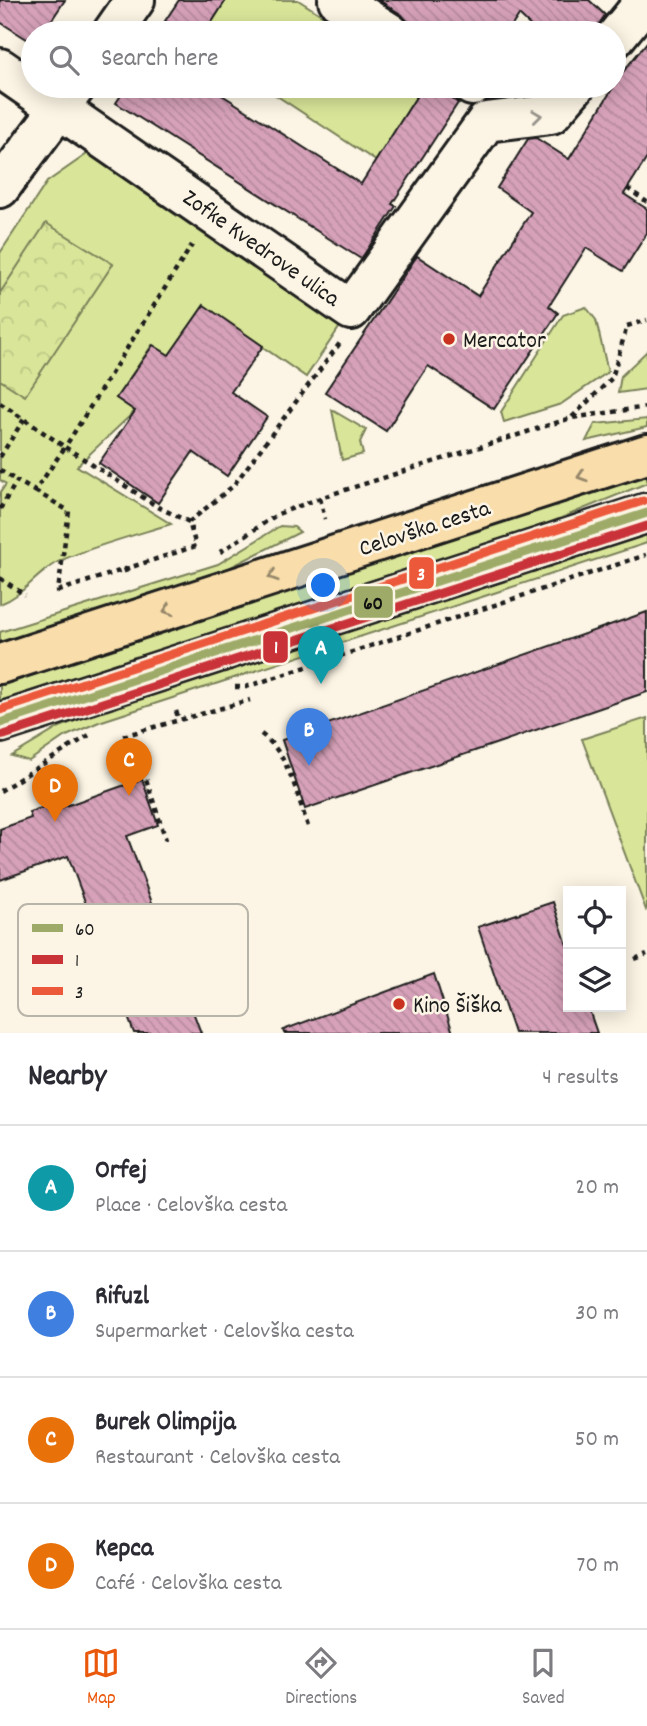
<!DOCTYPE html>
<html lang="en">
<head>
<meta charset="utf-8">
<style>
  body { margin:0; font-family:Dekko,sans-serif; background:#f7f7f7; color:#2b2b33 }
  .controls { position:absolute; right:21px; bottom:21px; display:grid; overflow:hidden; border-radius:0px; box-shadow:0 4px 18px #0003 }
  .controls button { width:63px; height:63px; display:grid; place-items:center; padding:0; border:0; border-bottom:2px solid #e1e1e2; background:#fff; color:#2b2b33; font:35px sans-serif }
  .you { position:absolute; left:324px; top:586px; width:24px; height:24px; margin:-18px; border:5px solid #fff; border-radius:50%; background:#1a73e8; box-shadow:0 0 0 10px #1a73e833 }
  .badge { display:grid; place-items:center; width:46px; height:46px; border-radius:50%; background:#ea580c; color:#fff; font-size:23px; font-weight:700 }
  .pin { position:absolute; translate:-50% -58px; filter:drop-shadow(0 2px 4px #0008) }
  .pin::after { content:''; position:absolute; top:37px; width:24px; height:21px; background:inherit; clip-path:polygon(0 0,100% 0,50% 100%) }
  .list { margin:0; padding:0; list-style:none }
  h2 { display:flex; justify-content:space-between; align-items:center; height:91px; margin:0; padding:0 28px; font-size:30px }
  h2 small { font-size:23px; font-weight:400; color:#7c7c81 }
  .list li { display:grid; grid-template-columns:46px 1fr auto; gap:21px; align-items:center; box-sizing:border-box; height:126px; padding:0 28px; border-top:2px solid #e1e1e2 }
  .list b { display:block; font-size:26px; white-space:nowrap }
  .list p { margin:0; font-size:23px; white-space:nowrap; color:#7c7c81 }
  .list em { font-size:23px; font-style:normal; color:#7c7c81 }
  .icon { flex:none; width:38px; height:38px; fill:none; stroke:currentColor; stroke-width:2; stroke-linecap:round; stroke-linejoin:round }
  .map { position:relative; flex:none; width:647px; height:1033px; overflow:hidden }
  .search { position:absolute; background:#fff; box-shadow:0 4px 18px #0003; left:21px; right:21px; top:21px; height:77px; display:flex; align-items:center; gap:18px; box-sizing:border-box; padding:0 24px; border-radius:38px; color:#7c7c81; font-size:26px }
  .sheet { height:595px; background:#fff }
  nav { display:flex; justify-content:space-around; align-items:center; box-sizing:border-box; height:98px; border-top:2px solid #e1e1e2; background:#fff; font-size:19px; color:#7c7c81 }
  nav a { display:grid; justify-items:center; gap:4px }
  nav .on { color:#ea580c }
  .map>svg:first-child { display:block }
</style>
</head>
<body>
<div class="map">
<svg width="647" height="1033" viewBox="0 0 647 1033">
  <defs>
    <pattern id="forest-crowns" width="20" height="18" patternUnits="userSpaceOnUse" patternTransform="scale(1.75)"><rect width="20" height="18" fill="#d9e699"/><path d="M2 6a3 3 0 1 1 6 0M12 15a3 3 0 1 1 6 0" fill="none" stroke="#bac583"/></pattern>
    <pattern id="building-back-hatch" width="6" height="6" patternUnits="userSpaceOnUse" patternTransform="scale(1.75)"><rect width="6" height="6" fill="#d6a1b9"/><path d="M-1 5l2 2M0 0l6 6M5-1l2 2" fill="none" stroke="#b78a9e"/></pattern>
  </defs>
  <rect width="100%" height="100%" fill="#fcf5e5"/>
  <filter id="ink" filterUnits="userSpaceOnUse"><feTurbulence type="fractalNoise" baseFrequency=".0143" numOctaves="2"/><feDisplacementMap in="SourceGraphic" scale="14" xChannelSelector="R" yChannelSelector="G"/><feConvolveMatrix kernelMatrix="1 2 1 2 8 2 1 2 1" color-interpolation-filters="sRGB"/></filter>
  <g filter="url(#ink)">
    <!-- grass -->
    <g fill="#d9e699" stroke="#7a815a" stroke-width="2">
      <polygon points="226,0 298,0 350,33 205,33"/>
      <polygon points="262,86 423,86 376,161"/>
      <path d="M90 152 351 310 306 377 204 306 169 355 152 345 116 398 135 411 77 466 171 524C135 535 96 545 62 560 37 571 25 595 0 604V493L6 484 0 480V253L47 182Z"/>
      <polygon points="586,307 596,320 608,372 561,404 504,422 501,412 563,315"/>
      <polygon points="647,351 647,389 618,393 621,376"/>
      <polygon points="332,410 366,430 360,442 363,454 342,460"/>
      <polygon points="647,419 647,427 586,441 595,424"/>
      <polygon points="647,474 647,483 497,544 0,704 0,683"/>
      <polygon points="280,526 294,527 300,532 223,571 196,582 0,644 0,632 218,564"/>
      <polygon points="647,533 647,543 99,722 64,737 29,761 12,756 60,727 96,712"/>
      <polygon points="647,718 647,908 646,910 582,739"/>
    </g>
    <!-- forest -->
    <polygon fill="url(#forest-crowns)" stroke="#7a815a" stroke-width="2" points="46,223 113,264 25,396 0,380 0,293"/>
    <!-- building -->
    <g fill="url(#building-back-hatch)" stroke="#1c1c1c" stroke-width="2">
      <polygon points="0,0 65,0 43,33 33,33 33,43 0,22"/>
      <polygon points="179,0 226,0 205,33 183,33 165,21"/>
      <polygon points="379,0 589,0 605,15 593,33 538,33 519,15 507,33 421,33 410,26 402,15"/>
      <polygon points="647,42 647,158 624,194 647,209 647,233 623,271 586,248 549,306 558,313 494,409 428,366 386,431 325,392 417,256 478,296 531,212 497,188 528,139 536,138 569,159 622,73"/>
      <polygon points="127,86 208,86 361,184 423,86 433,86 458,103 392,204 396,206 361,259 116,103"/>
      <polygon points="204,305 263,346 231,392 267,417 227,476 193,452 158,503 99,463 135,411 116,398 153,345 169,355"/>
      <polygon points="647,612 647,692 305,809 282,740"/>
      <polygon points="142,779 158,825 127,836 201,1033 134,1033 68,856 0,880 0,829 31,818 29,812 58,802 60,808"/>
      <polygon points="553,902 568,948 568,1007 588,1007 597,1033 514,1033 478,927"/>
      <polygon points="434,974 453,1033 284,1033 283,1030"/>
    </g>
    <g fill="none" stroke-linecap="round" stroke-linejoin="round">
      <defs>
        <g id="minor">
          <polyline points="338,0 390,33"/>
          <polyline points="112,33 135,0"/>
          <polyline points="614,39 646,0"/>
          <polyline points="0,68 351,310 486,122 551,114 575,86"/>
          <polyline points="472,86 473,86"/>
          <polyline points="0,188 76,86"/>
        </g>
        <g id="major">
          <polyline points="0,664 647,454"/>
          <polyline points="0,723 647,513"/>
        </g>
      </defs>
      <!-- minor casing -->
      <use href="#minor" stroke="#1c1c1c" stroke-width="44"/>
      <!-- major casing -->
      <use href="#major" stroke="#1c1c1c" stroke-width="44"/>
      <!-- path -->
      <g stroke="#1c1c1c" stroke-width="4.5" stroke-dasharray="5 5" stroke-linecap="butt">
        <polyline points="627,188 647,202"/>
        <polyline points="0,403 65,447 35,491 17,481 0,509"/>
        <polyline points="572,417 612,378 627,326 647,320"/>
        <polyline points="0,457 24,419"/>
        <polyline points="0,470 17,481"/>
        <polyline points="35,491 69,511 58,591 196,546 189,522 233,486 340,343"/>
        <polyline points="320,498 325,519"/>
        <polyline points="189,522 158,507 65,447 192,245"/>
        <polyline points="220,552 278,514 320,498 571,418 647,407"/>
        <polyline points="125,568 128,577"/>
        <polyline points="0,578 25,595"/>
        <polyline points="235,687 246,687 646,555"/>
        <polyline points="176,711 179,720"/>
        <path d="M261 734C290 755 297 797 309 829"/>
        <polyline points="123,736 250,700"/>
        <polyline points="143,770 166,840"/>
        <polyline points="0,791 91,734"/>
        <polyline points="635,959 647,954"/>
      </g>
      <!-- minor -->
      <use href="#minor" stroke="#fcf5e5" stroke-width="38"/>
      <!-- major -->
      <use href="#major" stroke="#f9deab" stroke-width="38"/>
      <defs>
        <polyline id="bus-1" points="0,723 647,513"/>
        <polyline id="bus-2" points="4,735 647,526"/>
        <polyline id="bus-3" points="0,710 643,501"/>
      </defs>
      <!-- bus-1 casing -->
      <use href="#bus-1" stroke="#fcf5e5" stroke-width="14"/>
      <!-- bus-2 casing -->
      <use href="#bus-2" stroke="#fcf5e5" stroke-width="14"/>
      <!-- bus-3 casing -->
      <use href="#bus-3" stroke="#fcf5e5" stroke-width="14"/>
      <!-- bus-1 -->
      <use href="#bus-1" stroke="#9eab68" stroke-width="9"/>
      <!-- bus-2 -->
      <use href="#bus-2" stroke="#c93337" stroke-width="9"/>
      <!-- bus-3 -->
      <use href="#bus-3" stroke="#ec593a" stroke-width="9"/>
    </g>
    <!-- one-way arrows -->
    <defs><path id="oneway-chevron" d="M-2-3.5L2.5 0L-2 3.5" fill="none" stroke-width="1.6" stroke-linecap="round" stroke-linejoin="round" transform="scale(1.75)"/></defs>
    <use stroke="#97938b" href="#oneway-chevron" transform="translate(537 116) rotate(-7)"/>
    <g stroke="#96876b">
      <use href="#oneway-chevron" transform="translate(582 476) rotate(162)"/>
      <use href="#oneway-chevron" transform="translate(273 576) rotate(162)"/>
      <use href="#oneway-chevron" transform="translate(168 610) rotate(162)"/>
    </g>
  </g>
  <!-- markers -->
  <g fill="#c8321e" stroke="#fcf5e5" stroke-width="2.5">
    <circle cx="449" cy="339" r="7"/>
    <circle cx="399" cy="1004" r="7"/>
  </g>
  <g text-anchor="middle" stroke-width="5" stroke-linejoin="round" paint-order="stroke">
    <!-- street labels -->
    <g font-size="24" fill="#1c1c1c" stroke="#fcf5e5">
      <text transform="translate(262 247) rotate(35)" y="8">Zofke Kvedrove ulica</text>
      <text transform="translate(424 527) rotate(-18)" y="8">Celovška cesta</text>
    </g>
    <!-- poi labels -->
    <g font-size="24" fill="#1c1c1c" stroke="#fcf5e5" text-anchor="start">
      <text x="463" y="347">Mercator</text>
      <text x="413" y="1012">Kino Šiška</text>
    </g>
  </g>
  <!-- legend -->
  <rect x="18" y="904" width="230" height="112" rx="10" fill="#fcf5e5" stroke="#b9b4a9" stroke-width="2"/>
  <rect x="32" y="924" width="31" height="8" fill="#9eab68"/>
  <rect x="32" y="955" width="31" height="9" fill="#c93337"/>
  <rect x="32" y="987" width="31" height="8" fill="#ec593a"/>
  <g font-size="19" fill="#1c1c1c">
    <text x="75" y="935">60</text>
    <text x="75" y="966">1</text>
    <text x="75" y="998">3</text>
  </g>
  <g stroke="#fcf5e5" stroke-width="2.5">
    <rect x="408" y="556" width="27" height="34" rx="7" fill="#ec593a"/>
    <rect x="353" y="585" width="41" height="34" rx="7" fill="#9eab68"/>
    <rect x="262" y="630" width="27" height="34" rx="7" fill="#c93337"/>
  </g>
  <g font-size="19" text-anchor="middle" font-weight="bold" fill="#fff">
    <text x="421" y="580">3</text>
    <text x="276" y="653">1</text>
  </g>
  <g font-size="19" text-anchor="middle" font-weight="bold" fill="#111">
    <text x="373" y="609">60</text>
  </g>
</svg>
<div class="controls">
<button><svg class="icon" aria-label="locate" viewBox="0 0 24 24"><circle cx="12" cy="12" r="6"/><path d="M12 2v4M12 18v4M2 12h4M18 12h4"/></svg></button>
<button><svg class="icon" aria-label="layers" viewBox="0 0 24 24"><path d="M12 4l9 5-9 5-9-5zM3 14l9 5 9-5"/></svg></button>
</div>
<div class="you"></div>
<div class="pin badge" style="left:321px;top:684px;background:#0f9aa8">A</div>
<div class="pin badge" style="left:309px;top:766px;background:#3f7fe0">B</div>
<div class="pin badge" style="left:129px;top:796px;background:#e8710a">C</div>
<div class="pin badge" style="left:55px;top:822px;background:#e8710a">D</div>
<div class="search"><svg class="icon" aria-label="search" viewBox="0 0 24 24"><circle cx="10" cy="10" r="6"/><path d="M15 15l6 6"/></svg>Search here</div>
</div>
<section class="sheet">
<h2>Nearby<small>4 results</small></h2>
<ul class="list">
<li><span class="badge" style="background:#0f9aa8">A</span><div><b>Orfej</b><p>Place · Celovška cesta</p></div><em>20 m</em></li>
<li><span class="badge" style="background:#3f7fe0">B</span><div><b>Rifuzl</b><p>Supermarket · Celovška cesta</p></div><em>30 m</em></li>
<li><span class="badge" style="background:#e8710a">C</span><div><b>Burek Olimpija</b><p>Restaurant · Celovška cesta</p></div><em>50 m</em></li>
<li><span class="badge" style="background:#e8710a">D</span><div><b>Kepca</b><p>Café · Celovška cesta</p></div><em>70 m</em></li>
</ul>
</section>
<nav>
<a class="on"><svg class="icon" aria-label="map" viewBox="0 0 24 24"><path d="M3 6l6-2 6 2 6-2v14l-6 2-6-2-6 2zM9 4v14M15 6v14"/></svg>Map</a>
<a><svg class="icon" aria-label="directions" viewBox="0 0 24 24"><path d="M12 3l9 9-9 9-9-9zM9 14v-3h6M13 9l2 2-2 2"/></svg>Directions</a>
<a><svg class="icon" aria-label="saved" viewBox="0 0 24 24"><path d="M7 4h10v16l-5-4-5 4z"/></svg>Saved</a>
</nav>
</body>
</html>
